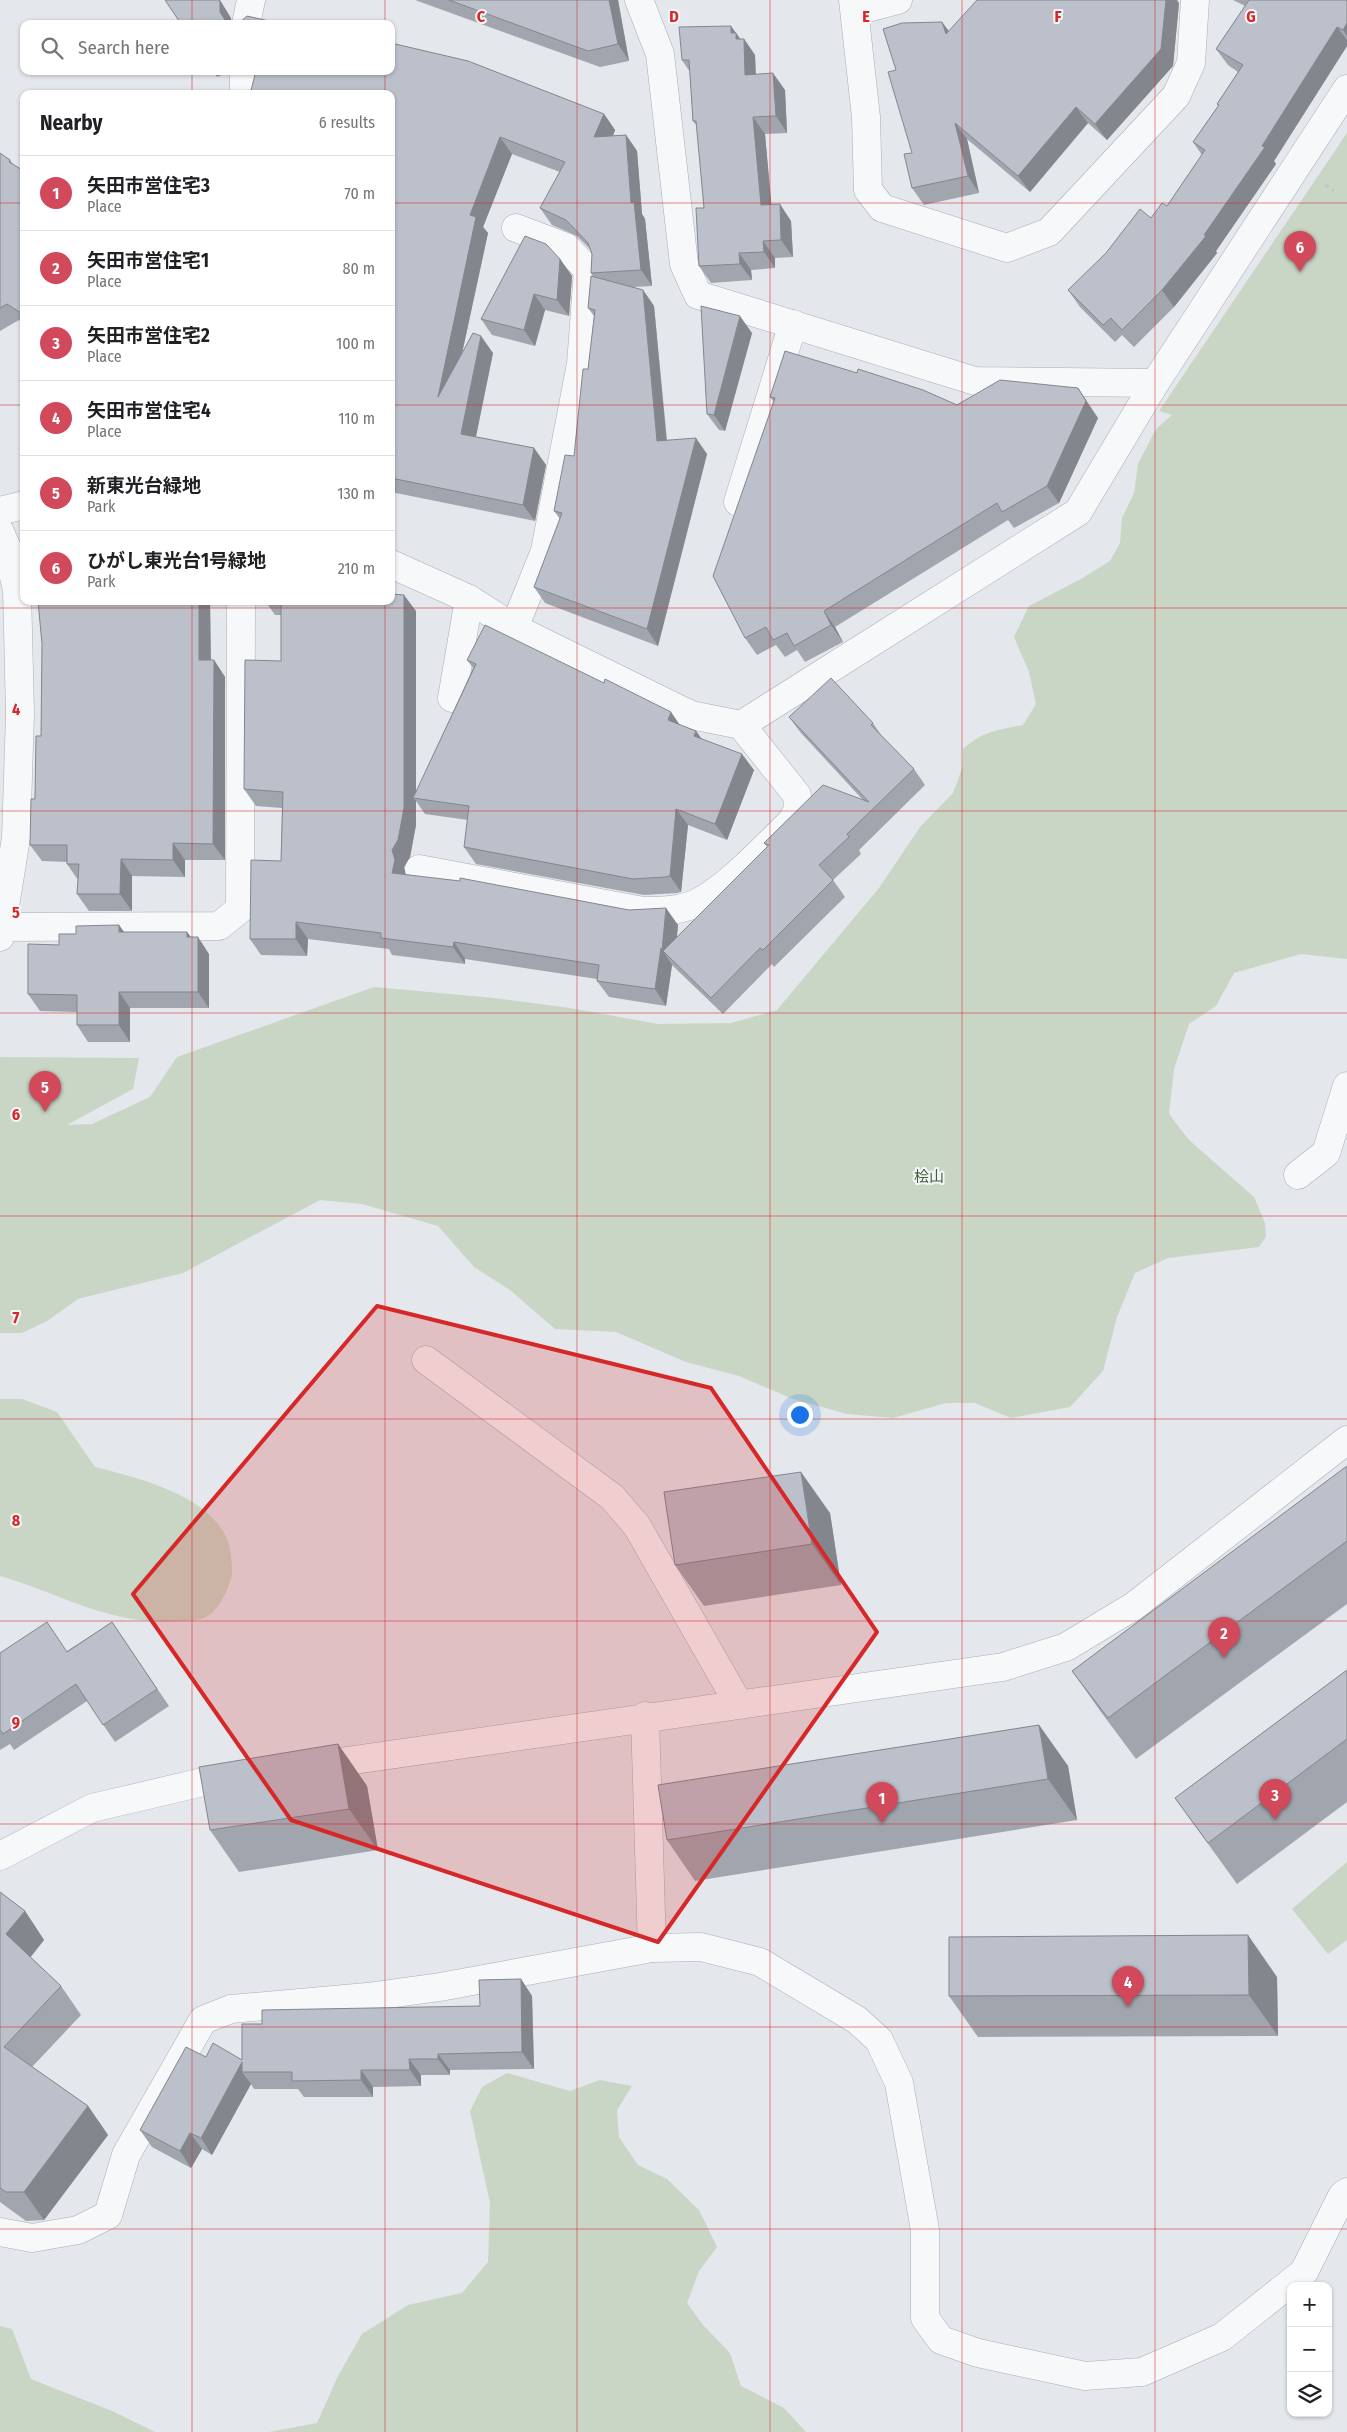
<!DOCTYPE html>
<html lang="en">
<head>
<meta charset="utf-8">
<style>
  body { margin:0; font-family:"Fira Sans Condensed","Noto Sans JP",sans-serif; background:#f2f2f2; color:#202124 }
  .controls { position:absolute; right:15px; bottom:15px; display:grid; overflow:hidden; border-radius:10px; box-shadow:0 1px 4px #0004 }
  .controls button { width:45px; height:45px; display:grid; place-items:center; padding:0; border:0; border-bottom:1px solid #e0e0e0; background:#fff; color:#202124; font:25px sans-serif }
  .you { position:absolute; left:799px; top:1414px; width:18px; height:18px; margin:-12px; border:4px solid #fff; border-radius:50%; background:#1a73e8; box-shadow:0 0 0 8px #1a73e833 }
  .badge { display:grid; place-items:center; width:32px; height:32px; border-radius:50%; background:#d1495b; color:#fff; font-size:16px; font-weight:700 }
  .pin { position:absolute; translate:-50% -41px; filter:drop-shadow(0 1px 2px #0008) }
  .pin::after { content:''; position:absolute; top:26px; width:18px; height:15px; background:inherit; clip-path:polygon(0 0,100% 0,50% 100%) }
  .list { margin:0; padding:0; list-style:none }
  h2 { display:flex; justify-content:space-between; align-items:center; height:65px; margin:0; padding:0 20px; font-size:21px }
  h2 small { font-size:16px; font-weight:400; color:#757577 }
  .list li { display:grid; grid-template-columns:32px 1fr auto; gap:15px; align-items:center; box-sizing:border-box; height:75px; padding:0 20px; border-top:1px solid #e0e0e0 }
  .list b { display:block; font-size:19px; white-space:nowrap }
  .list p { margin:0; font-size:16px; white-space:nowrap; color:#757577 }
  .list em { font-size:16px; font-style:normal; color:#757577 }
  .icon { flex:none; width:28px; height:28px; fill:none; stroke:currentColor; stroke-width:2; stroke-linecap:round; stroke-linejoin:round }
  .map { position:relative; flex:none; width:1347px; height:2432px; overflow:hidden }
  .search { position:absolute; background:#fff; box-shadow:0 1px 4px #0004; left:20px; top:20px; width:375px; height:55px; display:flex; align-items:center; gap:12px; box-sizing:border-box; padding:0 18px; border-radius:10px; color:#757577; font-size:19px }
  .panel { position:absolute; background:#fff; box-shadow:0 1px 4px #0004; left:20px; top:90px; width:375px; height:515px; border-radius:10px }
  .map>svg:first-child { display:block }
</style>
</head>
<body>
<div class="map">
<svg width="1347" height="2432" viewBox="0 0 1347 2432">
  <rect width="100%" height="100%" fill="#e4e7ec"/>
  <!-- green -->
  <g fill="#c9d6c5">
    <path d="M1347 133V959L1301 954 1234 973 1216 1006 1189 1024 1174 1069 1169 1114 1189 1140 1254 1197 1265 1223 1266 1237 1259 1247 1168 1258 1135 1273 1117 1317 1103 1371 1070 1407 1011 1418 975 1403H946L893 1418 847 1414 793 1399 739 1376 686 1362 616 1332 555 1329 510 1290 474 1267 438 1226 362 1204 320 1200 183 1273 78 1299 47 1321 22 1333H0V1057L139 1058 133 1089 67 1125 92 1124 150 1097 177 1057 374 987 494 998 570 1008 658 1024 731 1023 777 1010 879 888 920 827 953 793 963 766V749C983 731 998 730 1023 725L1036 704 1029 672 1014 637 1029 606 1081 579 1110 561 1120 543 1122 518 1134 493 1138 464 1156 429 1172 415 1159 411Z"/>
    <path d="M0 1399H22L57 1412 95 1467C141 1479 226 1498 231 1556 232 1566 233 1574 230 1582 225 1595 218 1612 204 1618 197 1621 185 1620 178 1621 109 1626 63 1594 0 1576Z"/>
    <polygon points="1347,1862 1347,1940 1328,1954 1292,1909"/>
    <polygon points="507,2073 570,2091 600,2080 632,2086 617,2110 619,2137 638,2165 667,2179 699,2210 717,2247 699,2271 687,2303 703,2325 730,2353 741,2386 784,2408 806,2432 269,2432 317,2423 338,2376 362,2334 408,2305 462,2293 488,2262 490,2203 470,2111 482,2087"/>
    <polygon points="0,2326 12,2329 31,2379 112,2411 155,2432 0,2432"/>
  </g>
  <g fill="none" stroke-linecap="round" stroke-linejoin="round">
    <defs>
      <g id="minor">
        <polyline points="639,0 660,54 684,264 698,295 975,381 1155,383"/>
        <polyline points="853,0 866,117 868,190 882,208 1007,248 1049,232 1176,96 1191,63 1195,0"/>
        <polyline points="856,11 898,0"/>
        <polyline points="246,24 251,0"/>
        <polyline points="244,94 244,71"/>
        <polyline points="738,502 793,324"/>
        <polyline points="0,511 24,505"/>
        <polyline points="0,532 7,548 17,590 20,714 16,838 0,937"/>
        <path d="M391 564 469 599 514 628 691 715 741 725 797 795 798 809 792 821C767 845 722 894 692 905 676 911 660 911 643 911L419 869"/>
        <polyline points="514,628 545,551 581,364 588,270 566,247 516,228"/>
        <polyline points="452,698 469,599"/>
        <polyline points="741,725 1078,512 1155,383 1347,89"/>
        <polyline points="2,927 219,926 240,909 241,601"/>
        <polyline points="1298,1175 1326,1153 1347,1086"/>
        <polyline points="426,1360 612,1497 637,1526 738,1703"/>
        <polyline points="312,1766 1003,1667 1066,1647 1134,1606 1347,1440"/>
        <polyline points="0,1856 92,1808 203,1782 239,1776"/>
        <polyline points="652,1948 701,1947 760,1962 857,2020 879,2040 899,2083 925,2230 925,2318 941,2340 978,2353 1085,2376 1142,2372 1222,2337 1304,2272 1342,2196 1347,2192"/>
        <polyline points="0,2232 32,2238 78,2230 108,2215 126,2155 203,2020 231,2009 367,1997 440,1987 652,1948 645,1716"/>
      </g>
    </defs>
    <!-- minor casing -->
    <use href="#minor" stroke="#a9aeb7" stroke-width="29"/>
    <!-- path -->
    <polyline stroke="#c2c5cb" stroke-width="3" stroke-dasharray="4 4" stroke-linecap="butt" points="1325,185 1334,191"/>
    <!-- minor -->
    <use href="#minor" stroke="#f7f8fa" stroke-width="28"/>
  </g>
  <!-- wall -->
  <g fill="#a1a5ae">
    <polygon points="415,0 618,0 629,61 600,67"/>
    <polygon points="1233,0 1347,0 1347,46 1274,161 1276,164 1216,251 1217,253 1174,307 1134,347 1122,335 1115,342 1080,307 1068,290 1151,218 1167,206 1202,155 1193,142 1218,106 1217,104 1238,72 1228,65 1216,49 1245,6"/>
    <polygon points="1179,3 1173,66 1107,140 1088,123 1030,192 967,139 979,193 924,205 912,188 912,153 896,70 942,22 949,31"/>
    <polygon points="735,33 740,39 744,39 755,55 756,74 785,90 787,133 765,134 771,205 791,221 793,257 775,258 775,268 751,270 752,280 711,283 699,266 704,208 697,126 693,121 690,72 682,60"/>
    <polygon points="213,71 229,71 228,72 217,77"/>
    <polygon points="254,71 391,71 604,114 615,130 613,136 626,135 637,151 642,214 645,219 652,286 633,287 643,290 654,306 667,440 707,454 658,646 545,603 534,587 560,519 554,511 574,456 588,369 594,316 588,308 593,277 591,273 592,254 591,250 577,236 552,225 540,208 560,172 512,154 483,227 488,233 462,354 493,353 476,437 534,448 546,465 535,521 391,492 391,94 255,73"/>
    <polygon points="0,153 10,160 13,164 24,171 24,324 19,320 0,331"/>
    <polygon points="560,259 572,276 569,316 545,310 535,346 492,335 481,319"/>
    <polygon points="752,333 725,431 719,430 707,414"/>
    <polygon points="770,397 957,405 1098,418 1059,503 1014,528 1008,520 835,627 843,642 805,662 797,650 785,657 776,645 757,655 745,638 773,401"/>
    <polygon points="38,601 226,601 225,604 210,603 211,660 214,660 225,677 225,860 185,860 185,877 132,876 132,911 89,911 77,894 78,880 67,864 67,862 42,861 30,845 41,736 42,644"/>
    <polygon points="254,601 391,601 416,611 416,793 473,668 467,660 680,725 696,731 701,738 754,770 727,840 688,825 681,892 677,893 644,895 476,864 464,847 468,820 425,814 416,801 416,825 410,857 404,867 405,874 678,925 677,937 767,847 764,843 863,800 801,733 789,717 873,723 883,738 914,769 925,785 859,850 861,854 833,880 845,897 774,967 772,964 723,1014 672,965 666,1006 609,997 597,981 597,979 465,959 465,964 392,955 389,949 308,939 307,956 261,955 250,939 281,861 282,808 256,806 244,789 281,661 281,615 275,615 268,605 257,605"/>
    <polygon points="119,925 124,932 187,932 191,937 209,954 209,1008 130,1008 130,1042 88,1042 77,1025 77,1012 40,1011 28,994 59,945 76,934"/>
    <polygon points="1347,1466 1347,1604 1136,1759 1101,1712 1072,1671"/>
    <polygon points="830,1513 841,1585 704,1606 675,1565"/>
    <polygon points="112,1622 169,1706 115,1742 87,1701 14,1750 10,1744 0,1750 0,1653 67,1651"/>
    <polygon points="1347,1670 1347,1802 1237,1884 1175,1798"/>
    <polygon points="1039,1725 1068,1766 1077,1820 695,1881 667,1840"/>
    <polygon points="338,1744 367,1786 378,1850 239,1872 210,1830"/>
    <polygon points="0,1892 25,1911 44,1940 30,1957 61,1986 81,2015 32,2067 88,2106 108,2135 44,2220 26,2221 0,2202"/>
    <polygon points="1277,1977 1278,2036 978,2037 949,1996"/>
    <polygon points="521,1979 532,1996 534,2069 450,2070 450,2075 421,2075 421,2086 373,2087 373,2097 304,2097 298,2089 254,2089 251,2084 212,2155 202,2149 191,2168 152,2147 140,2130 206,2057 242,2060 262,2024 480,2006"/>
  </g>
  <!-- shaded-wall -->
  <g fill="#83868d">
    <polygon points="219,0 220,0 231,18 231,24 227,24 220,12"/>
    <polygon points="609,0 618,0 629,61 618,44"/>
    <polygon points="1166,0 1177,0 1179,3 1173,66 1107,140 1095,124"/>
    <polygon points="942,22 954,39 946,34"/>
    <polygon points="1347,23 1347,36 1343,30"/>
    <polygon points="731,26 744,44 744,39 755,55 756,91 745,75 731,33"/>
    <polygon points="1337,27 1347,40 1347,46 1274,161 1276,164 1216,251 1217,253 1174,307 1162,290 1262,146"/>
    <polygon points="773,73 785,90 787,133 776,116"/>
    <polygon points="1076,107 1088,123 1030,192 1018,176"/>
    <polygon points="604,114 615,130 606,154 594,137"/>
    <polygon points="753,117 765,134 773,222 761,205"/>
    <polygon points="955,123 967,139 979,193 968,176"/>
    <polygon points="626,135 637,151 642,214 645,219 652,286 641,270 631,203"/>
    <polygon points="500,137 512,154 483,227 488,233 449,413 438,397 470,215"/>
    <polygon points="780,204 791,221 793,257 781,240"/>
    <polygon points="763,241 775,258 775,268 764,252"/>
    <polygon points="739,253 751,270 752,280 740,264"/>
    <polygon points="560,259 572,276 569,316 557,300"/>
    <polygon points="643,290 654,306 668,457 657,441"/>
    <polygon points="534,294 545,310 535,346 524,330"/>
    <polygon points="740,316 752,333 725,431 714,415"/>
    <polygon points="481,336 493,353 473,450 461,434"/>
    <polygon points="1078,388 1098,418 1059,503 1047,486"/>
    <polygon points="696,438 707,454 658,646 647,629"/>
    <polygon points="534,448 546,465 535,521 523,505"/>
    <polygon points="404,595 416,611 416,798 413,798 416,801 416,825 410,857 404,867 406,877 392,873 392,850"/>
    <polygon points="199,601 209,601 210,603 211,677 199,660"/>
    <polygon points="824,611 835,627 843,642 831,625"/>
    <polygon points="214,660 225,677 225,860 213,844"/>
    <polygon points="671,712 682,728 668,720"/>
    <polygon points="696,731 708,748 694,736"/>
    <polygon points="742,754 754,770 727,840 715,824"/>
    <polygon points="676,809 688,825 681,892 670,876"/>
    <polygon points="173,843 185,860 185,877 173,860"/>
    <polygon points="121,859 132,876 132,911 120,894"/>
    <polygon points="666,908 678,925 674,962 663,951 674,967 662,950"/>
    <polygon points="296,922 308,939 307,956 296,939"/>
    <polygon points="119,925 131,942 119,932"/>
    <polygon points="187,932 198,947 198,937 209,954 209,1008 198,992 187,937"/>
    <polygon points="454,942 465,959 465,964 453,947"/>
    <polygon points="661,948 672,965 666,1006 655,989"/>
    <polygon points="119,992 130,1008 130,1042 119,1025"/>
    <polygon points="801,1472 830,1513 841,1585 812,1544"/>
    <polygon points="1039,1725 1068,1766 1077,1820 1048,1779"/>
    <polygon points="338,1744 367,1786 378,1850 349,1809"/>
    <polygon points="25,1911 44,1940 26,1963 6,1934"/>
    <polygon points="1248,1935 1277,1977 1278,2036 1249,1995"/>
    <polygon points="521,1979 532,1996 534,2069 522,2052"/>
    <polygon points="438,2054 450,2070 450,2075 438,2059"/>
    <polygon points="409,2059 421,2075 421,2086 410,2070"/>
    <polygon points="242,2062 242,2072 251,2084 212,2155 201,2138"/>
    <polygon points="361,2070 373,2087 373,2097 361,2080"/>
    <polygon points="88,2106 108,2135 44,2220 24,2192"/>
    <polygon points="190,2133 202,2149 191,2168 180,2151"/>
  </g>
  <!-- building -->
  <g fill="#bbc0ca" stroke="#83868d">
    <polygon points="165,0 219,0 220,2 220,12 225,20 232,23 239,23 247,16 282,24 181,24"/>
    <polygon points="449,0 609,0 618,44 588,51"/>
    <polygon points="977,0 1166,0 1161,49 1095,124 1076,107 1018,176 955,123 968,176 912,188 904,154 912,153 888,72 896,70 883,29 902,23 942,22 946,34"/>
    <polygon points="1249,0 1347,0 1347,23 1343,30 1337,27 1262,146 1265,147 1204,235 1206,236 1162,290 1122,330 1111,318 1103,325 1068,290 1106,253 1140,209 1151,218 1162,203 1167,206 1205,150 1193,142 1219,105 1217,104 1243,65 1216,49"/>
    <polygon points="731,26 731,33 736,33 736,39 744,39 745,75 773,73 776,116 753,117 761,205 780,204 781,240 763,241 764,252 739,253 740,264 699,266 696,208 704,208 696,121 693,121 689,60 682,60 679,27"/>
    <polygon points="391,43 468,61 604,114 594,137 626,135 631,203 634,202 641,270 591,273 592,254 588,243 566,220 540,208 565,162 500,137 470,215 476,217 438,397 473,333 481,336 461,434 534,448 523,505 391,478 391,94 250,94 256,71 391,71"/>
    <polygon points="0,153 10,160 9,162 24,171 24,315 7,304 0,308"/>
    <polygon points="525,236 546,244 560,259 557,300 534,294 524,330 481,319"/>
    <polygon points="591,276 643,290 657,441 696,438 647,629 534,587 562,513 554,511 565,455 574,456 583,369 588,369 595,310 588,308"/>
    <polygon points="701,306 740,316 714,415 707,414"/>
    <polygon points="785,351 857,373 858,369 923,390 957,405 1000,380 1078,388 1086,401 1047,486 1002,512 997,503 824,611 831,625 794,646 787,633 773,640 766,627 745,638 713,576 775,398 770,397"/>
    <polygon points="391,594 404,595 404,808 398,840 392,850 395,860 392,873 460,881 460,878 629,910 666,908 662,950 661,948 655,989 597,981 599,965 454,942 453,947 381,938 381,933 296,922 296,939 250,939 251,860 281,861 283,792 244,789 245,660 281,661 281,601 391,601"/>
    <polygon points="38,601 199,601 199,660 214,660 213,844 173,843 173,860 121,859 120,894 77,894 79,864 67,864 67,845 30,845 31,799 35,799 36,736 41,736 42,644"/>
    <polygon points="485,625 604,683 605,679 671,712 668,720 696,731 694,736 742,754 715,824 676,809 670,876 665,877 633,879 464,847 469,806 413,798 476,664 467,660"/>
    <polygon points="831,678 873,723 871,725 914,769 847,834 849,837 819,865 833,880 763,950 760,948 711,998 663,951 769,845 764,843 823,785 869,802 789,717"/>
    <polygon points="119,925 119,932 187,932 187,937 198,937 198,992 119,992 119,1025 77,1025 77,995 28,994 28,944 59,945 59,934 76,934 76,926"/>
    <polygon points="1347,1466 1347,1541 1108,1718 1072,1671"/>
    <polygon points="801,1472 812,1544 675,1565 664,1492"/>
    <polygon points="47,1622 67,1652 112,1622 157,1689 103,1725 76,1684 3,1734 0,1730 0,1653"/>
    <polygon points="1347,1670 1347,1739 1208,1843 1175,1798"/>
    <polygon points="1039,1725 1048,1779 667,1840 658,1785"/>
    <polygon points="338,1744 349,1809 210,1830 199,1767"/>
    <polygon points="0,1892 25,1911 6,1934 61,1986 4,2047 88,2106 24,2192 6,2192 0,2188"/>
    <polygon points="1248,1935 1249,1995 949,1996 949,1937"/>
    <polygon points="521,1979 522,2052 438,2054 438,2059 409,2059 410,2070 361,2070 361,2080 292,2081 292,2072 242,2072 242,2062 201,2138 190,2133 180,2151 140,2130 186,2047 206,2057 213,2043 242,2060 242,2024 262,2024 262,2010 480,2006 479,1980"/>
  </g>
  <!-- marked area -->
  <path fill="#d62828" fill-opacity="0.2" stroke="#d62828" stroke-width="4" stroke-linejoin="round" d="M377 1306 711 1388 877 1632 658 1942 291 1820 133 1594Z"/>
  <!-- grid -->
  <path fill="none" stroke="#d62828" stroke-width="1" stroke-opacity="0.55" d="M192 0V24M385 0V24M577 0V2432M770 0V2432M962 0V2432M1155 0V2432M192 71V94M385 71V94M0 203H24M391 203H1347M0 405H24M391 405H1347M192 601V2432M385 601V2432M0 608H1347M0 811H1347M0 1013H1347M0 1216H1347M0 1419H1347M0 1621H1347M0 1824H1347M0 2027H1347M0 2229H1347"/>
  <g text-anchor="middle" stroke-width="4" stroke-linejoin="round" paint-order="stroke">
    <!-- park labels -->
    <g font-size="15" fill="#3f6138" stroke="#f4f6f9">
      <text x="929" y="1182">桧山</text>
    </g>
  </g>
  <g font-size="16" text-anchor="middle" font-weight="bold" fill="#d62828" stroke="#f4f6f9" stroke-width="4" stroke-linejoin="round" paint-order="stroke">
    <text x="481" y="22">C</text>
    <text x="674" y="22">D</text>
    <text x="866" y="22">E</text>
    <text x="1058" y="22">F</text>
    <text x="1251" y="22">G</text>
    <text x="16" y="715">4</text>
    <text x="16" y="918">5</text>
    <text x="16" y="1120">6</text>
    <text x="16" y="1323">7</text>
    <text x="16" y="1526">8</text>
    <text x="16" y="1728">9</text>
  </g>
</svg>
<div class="controls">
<button>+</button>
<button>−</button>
<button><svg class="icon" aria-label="layers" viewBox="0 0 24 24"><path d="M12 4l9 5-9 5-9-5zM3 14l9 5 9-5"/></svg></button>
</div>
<div class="you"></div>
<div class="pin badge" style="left:882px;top:1823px">1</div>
<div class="pin badge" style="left:1224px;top:1658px">2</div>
<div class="pin badge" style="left:1275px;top:1820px">3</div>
<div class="pin badge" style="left:1128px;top:2007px">4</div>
<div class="pin badge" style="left:45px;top:1112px">5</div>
<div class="pin badge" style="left:1300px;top:272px">6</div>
<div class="search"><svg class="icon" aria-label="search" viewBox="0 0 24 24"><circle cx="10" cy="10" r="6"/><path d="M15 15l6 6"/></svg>Search here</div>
<section class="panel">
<h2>Nearby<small>6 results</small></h2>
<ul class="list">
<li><span class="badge">1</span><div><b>矢田市営住宅3</b><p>Place</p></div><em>70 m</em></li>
<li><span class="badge">2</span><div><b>矢田市営住宅1</b><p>Place</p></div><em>80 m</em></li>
<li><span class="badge">3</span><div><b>矢田市営住宅2</b><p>Place</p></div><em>100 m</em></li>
<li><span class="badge">4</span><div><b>矢田市営住宅4</b><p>Place</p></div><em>110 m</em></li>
<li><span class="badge">5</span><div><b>新東光台緑地</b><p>Park</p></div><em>130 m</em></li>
<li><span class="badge">6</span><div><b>ひがし東光台1号緑地</b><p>Park</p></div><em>210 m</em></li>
</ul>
</section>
</div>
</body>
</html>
